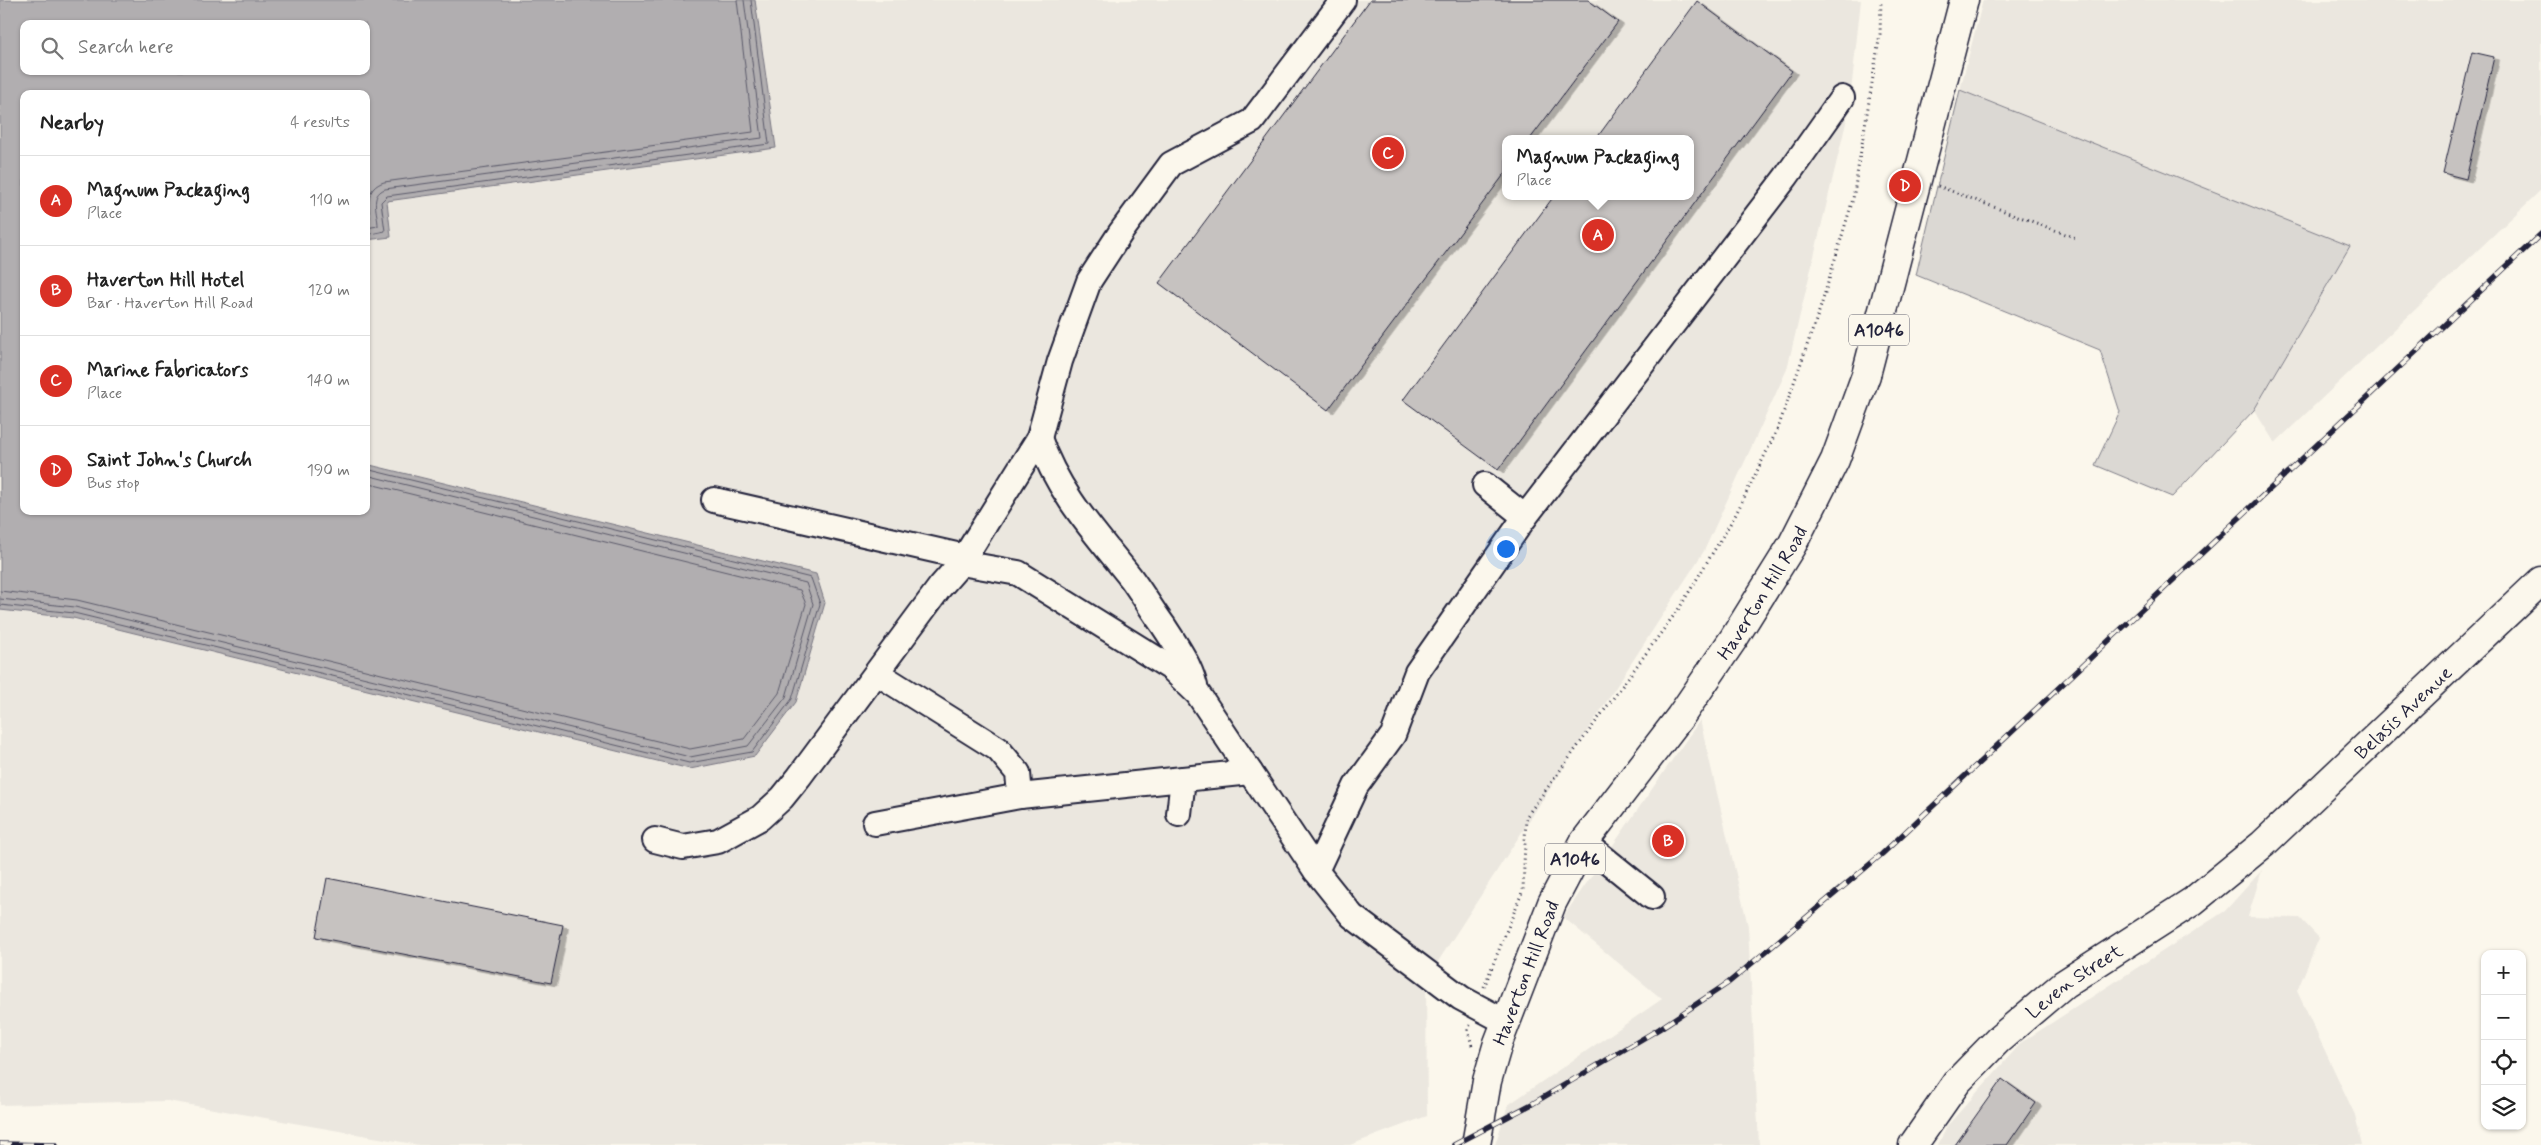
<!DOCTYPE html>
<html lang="en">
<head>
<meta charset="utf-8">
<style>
  body { margin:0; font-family:Mynerve,sans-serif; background:#f6f6f6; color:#222 }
  .controls { position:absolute; right:15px; bottom:15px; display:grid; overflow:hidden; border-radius:10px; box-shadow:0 1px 4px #0004 }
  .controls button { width:45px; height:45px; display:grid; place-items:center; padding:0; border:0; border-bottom:1px solid #e0e0e0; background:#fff; color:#222; font:25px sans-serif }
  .you { position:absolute; left:1505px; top:548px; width:18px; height:18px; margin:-12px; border:4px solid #fff; border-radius:50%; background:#1a73e8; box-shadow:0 0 0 8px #1a73e833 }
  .badge { display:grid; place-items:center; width:32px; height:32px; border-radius:50%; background:#d93025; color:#fff; font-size:16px; font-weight:700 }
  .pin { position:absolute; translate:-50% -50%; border:2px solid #fff; box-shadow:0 1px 5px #0006 }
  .popup { position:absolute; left:1502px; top:135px; width:192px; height:65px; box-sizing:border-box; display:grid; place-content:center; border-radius:10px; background:#fff; filter:drop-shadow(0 1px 4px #0005); font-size:16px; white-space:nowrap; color:#767676 }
  .popup b { font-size:19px; color:#222 }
  .popup::after { content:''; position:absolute; left:50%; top:100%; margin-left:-10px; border:10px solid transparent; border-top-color:#fff }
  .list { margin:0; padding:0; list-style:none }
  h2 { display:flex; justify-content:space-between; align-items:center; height:65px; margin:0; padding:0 20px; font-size:21px }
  h2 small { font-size:16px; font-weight:400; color:#767676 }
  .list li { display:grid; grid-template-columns:32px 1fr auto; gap:15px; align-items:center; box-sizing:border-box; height:90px; padding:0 20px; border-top:1px solid #e0e0e0 }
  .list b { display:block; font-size:19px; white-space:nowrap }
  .list p { margin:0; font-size:16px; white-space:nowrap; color:#767676 }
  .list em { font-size:16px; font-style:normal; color:#767676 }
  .icon { flex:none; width:28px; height:28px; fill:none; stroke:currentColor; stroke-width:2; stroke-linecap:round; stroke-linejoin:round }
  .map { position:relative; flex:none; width:2541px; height:1145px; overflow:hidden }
  .search { position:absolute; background:#fff; box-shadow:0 1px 4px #0004; left:20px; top:20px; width:350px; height:55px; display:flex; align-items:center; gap:12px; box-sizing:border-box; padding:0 18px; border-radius:10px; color:#767676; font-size:19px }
  .panel { position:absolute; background:#fff; box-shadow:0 1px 4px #0004; left:20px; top:90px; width:350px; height:425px; border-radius:10px }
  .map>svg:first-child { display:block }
</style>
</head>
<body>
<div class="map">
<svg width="2541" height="1145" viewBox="0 0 2541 1145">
  <defs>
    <filter id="shadow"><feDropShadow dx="5.5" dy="3" stdDeviation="0" flood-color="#0004"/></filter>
  </defs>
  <rect width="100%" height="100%" fill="#fbf7ec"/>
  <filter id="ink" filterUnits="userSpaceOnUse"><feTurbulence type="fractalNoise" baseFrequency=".02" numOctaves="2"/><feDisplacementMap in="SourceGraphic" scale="10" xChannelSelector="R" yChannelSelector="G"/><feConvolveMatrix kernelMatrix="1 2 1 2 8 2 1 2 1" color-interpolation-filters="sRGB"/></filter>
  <g filter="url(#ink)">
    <!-- built -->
    <g fill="#ebe7df" fill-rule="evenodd">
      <path d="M755 0H1861L1849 110 1787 369 1704 551 1426 980 1427 1116 1350 1145H419L168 1101 0 1105V610L73 618 690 769 755 756 796 702 825 604 815 574 366 464V240L391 236 386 201 776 148ZM1506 139H1690V196H1506Z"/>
      <polygon points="1983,0 2541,0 2541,190 2275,443 2254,410 2350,246 1960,90"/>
      <polygon points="1700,720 1748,926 1759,1145 1495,1145 1508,1105 1662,999 1563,917"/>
      <polygon points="2262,870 2248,917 2300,918 2319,938 2297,991 2355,1115 2362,1145 1938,1145 1947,1126 2022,1042 2225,911"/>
    </g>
    <!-- green -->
    <polygon fill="#dbd8d3" stroke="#7e7d87" points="1960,90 2350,246 2254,410 2172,497 2095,465 2120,412 2100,350 1916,275"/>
    <!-- water -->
    <path fill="#b1aeb0" stroke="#787681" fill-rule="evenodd" d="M0 0H755L776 148 387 201 391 237 366 240V94H24V511H366V464L816 574 825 603 796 702 755 756 690 769 73 618 0 610ZM24 24H366V71H24Z"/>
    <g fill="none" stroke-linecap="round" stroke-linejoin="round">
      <!-- shore -->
      <g stroke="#5b5a6a" stroke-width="1">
        <path d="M366 221 370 218C368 203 366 188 384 182L753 132 737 0"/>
        <path d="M366 228 378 226C378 213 369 195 385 189L762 138 744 0"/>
        <polyline points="366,235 385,231 381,202 387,196 769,144 751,0"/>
        <polyline points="0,591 77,600 690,749 744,739 779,693 806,604 800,590 366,483"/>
        <polyline points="0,599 75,607 690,757 748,746 786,697 813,604 806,583 366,475"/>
        <polyline points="0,605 74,613 689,763 752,752 792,699 820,604 811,578 366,469"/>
      </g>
    </g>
    <!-- building -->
    <g fill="#c6c2c0" stroke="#22223b" filter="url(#shadow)">
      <polygon points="1370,0 1588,0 1618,22 1530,139 1506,139 1506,172 1328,410 1159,283"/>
      <polygon points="1697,1 1792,71 1498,470 1403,400 1554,196 1690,196 1690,139 1596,139"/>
      <polygon points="2472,52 2494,57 2466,179 2443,173"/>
      <polygon points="327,878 563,925 551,983 316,937"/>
      <polygon points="2002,1079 2036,1103 2007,1145 1955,1145"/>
    </g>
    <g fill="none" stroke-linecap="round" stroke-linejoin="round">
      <defs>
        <g id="minor">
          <path d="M1039 438C1057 492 1096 534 1131 578 1142 593 1152 610 1163 625 1176 645 1189 663 1195 686"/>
          <polyline points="714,500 965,557"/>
          <polyline points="1525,517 1786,177 1842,98"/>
          <polyline points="961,563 1039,438 1060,361 1089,281 1121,232 1171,164 1252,121 1343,0"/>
          <polyline points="877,673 998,749 1018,773 1020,796"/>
          <polyline points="1179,814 1183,779 1250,772"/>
          <polyline points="875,823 1020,796 1183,779"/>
          <polyline points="655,840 683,847 718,841 760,818 782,798 799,777 940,587 961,563 1018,573 1171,668 1198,694 1316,871 1352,916 1461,998 1506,1022"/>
          <polyline points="1584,842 1652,897"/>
          <polyline points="1316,871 1356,786 1393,735 1417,672 1525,517 1485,485"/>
        </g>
        <g id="major">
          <path id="s1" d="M1476 1145 1487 1081 1498 1043 1552 903 1584 842 1680 717 1734 638 1792 545 1835 460 1866 375 1964 0"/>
          <path id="s2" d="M1913 1145 1957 1082 1998 1040 2064 984 2193 901 2263 844 2541 581"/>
        </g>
      </defs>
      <!-- minor casing -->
      <use href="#minor" stroke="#22223b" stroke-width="28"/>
      <!-- major casing -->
      <use href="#major" stroke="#22223b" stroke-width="31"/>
      <!-- path -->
      <g stroke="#22223b" stroke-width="3" stroke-dasharray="1 4" stroke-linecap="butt">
        <polyline points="1938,186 2076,238"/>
        <polyline points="1484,987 1523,890 1526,817 1680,607 1736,514 1778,428 1821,306 1853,199 1880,34 1881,0"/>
        <polyline points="1470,1025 1468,1030 1472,1046"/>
      </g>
      <!-- minor -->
      <use href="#minor" stroke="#fbf7ec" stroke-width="24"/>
      <!-- major -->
      <use href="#major" stroke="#fbf7ec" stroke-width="28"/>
      <defs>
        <g id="rail">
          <polyline points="0,1144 56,1145"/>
          <polyline points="1454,1145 1532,1104 1659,1029 1728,983 1757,959 1882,854 2541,234"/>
        </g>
      </defs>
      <!-- rail casing -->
      <use href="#rail" stroke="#22223b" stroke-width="5.5"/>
      <!-- rail -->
      <use href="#rail" stroke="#fbf7ec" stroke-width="4" stroke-dasharray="11" stroke-linecap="butt"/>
    </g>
  </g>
  <g text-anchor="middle" stroke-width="5" stroke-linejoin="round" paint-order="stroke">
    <!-- shield labels -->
    <g fill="#fbf7ec" stroke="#636270" stroke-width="1">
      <rect x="1849" y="314.5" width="60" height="31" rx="4"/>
      <rect x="1545" y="843.5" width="60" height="31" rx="4"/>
    </g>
    <g font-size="18" font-weight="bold" fill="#22223b">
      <text x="1879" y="336">A1046</text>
      <text x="1575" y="865">A1046</text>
    </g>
    <!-- street labels -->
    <g font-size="19" fill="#22223b" stroke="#fbf7ec">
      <text dy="7" stroke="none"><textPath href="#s1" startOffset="630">Haverton Hill Road</textPath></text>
      <text dy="7" stroke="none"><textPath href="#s2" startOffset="658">Belasis Avenue</textPath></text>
      <text dy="7" stroke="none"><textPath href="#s1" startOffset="180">Haverton Hill Road</textPath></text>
      <text dy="7" stroke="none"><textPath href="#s2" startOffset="232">Leven Street</textPath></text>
    </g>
  </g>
</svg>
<div class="controls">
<button>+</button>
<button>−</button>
<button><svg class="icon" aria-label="locate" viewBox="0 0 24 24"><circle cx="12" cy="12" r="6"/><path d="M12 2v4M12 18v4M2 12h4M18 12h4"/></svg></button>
<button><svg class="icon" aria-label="layers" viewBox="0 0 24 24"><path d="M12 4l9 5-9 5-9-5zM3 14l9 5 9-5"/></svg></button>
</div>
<div class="you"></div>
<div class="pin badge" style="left:1598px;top:235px">A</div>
<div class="popup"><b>Magnum Packaging</b>Place</div>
<div class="pin badge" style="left:1668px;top:841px">B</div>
<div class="pin badge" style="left:1388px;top:153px">C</div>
<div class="pin badge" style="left:1905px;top:186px">D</div>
<div class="search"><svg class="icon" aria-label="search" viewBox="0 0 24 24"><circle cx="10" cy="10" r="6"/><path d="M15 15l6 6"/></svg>Search here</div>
<section class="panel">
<h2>Nearby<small>4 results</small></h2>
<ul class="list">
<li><span class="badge">A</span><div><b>Magnum Packaging</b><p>Place</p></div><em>110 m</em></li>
<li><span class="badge">B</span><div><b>Haverton Hill Hotel</b><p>Bar · Haverton Hill Road</p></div><em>120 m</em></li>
<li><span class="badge">C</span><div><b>Marine Fabricators</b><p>Place</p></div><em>140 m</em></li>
<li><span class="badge">D</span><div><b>Saint John's Church</b><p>Bus stop</p></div><em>190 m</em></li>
</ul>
</section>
</div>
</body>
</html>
